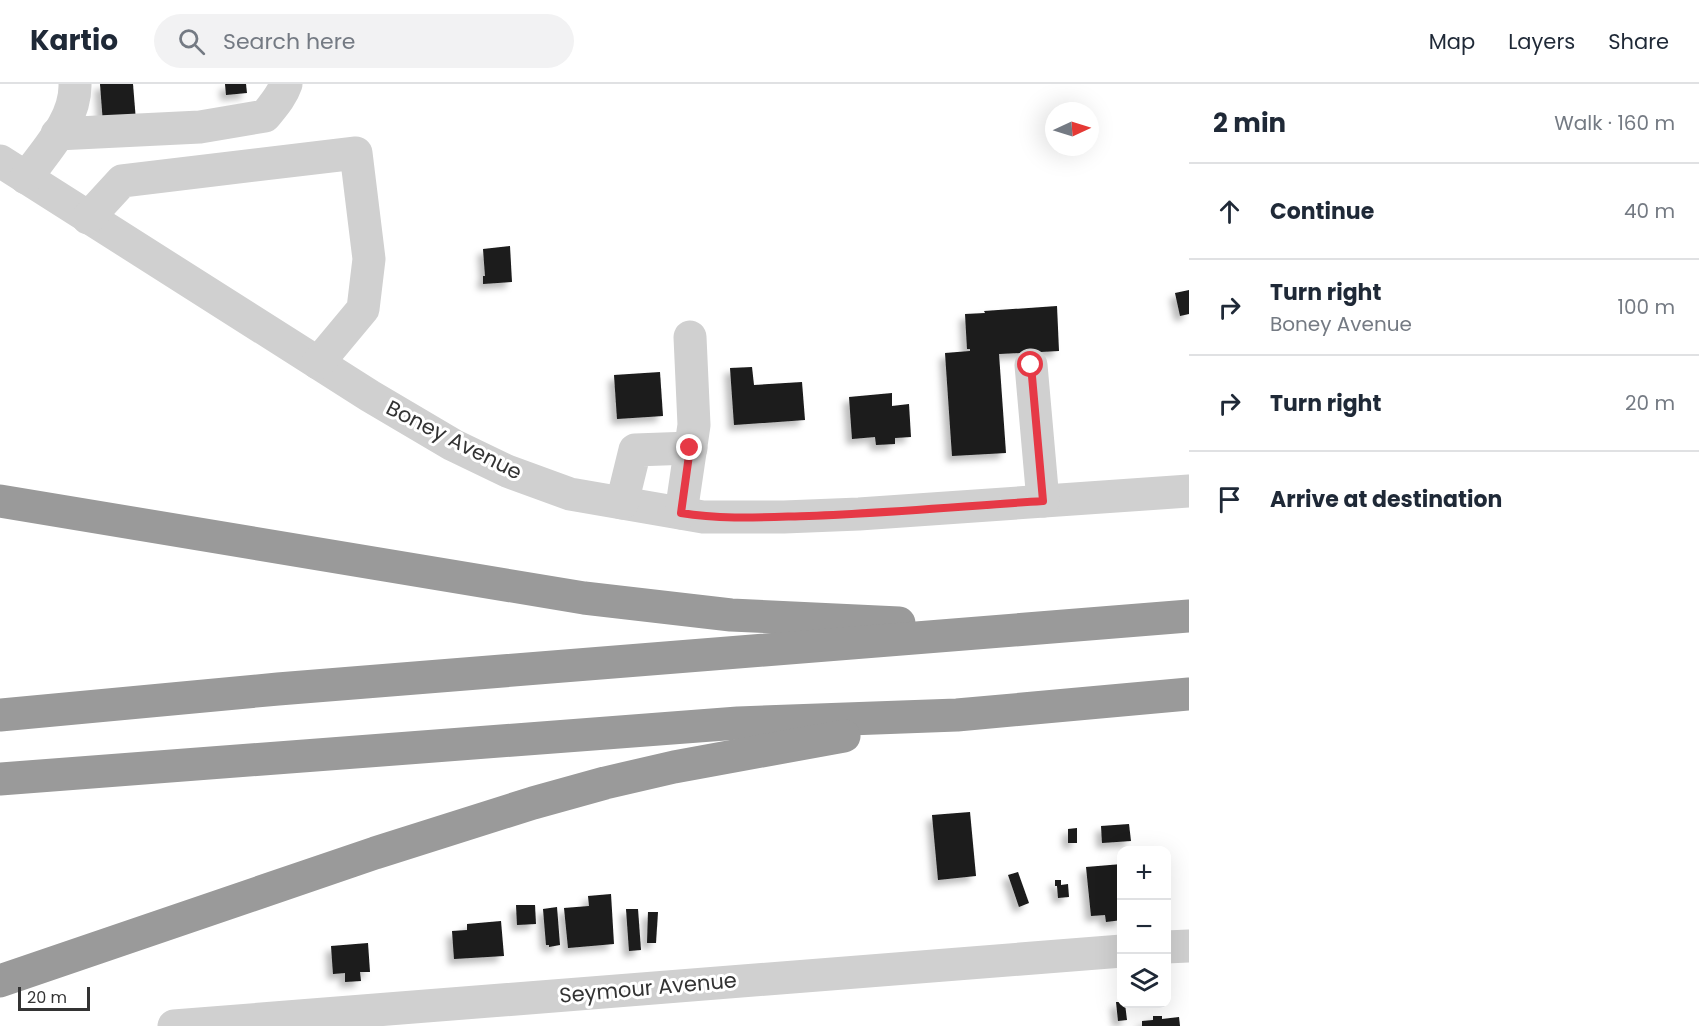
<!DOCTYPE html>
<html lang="en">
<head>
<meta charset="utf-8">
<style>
  body { margin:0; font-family:Poppins,sans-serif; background:#f2f2f3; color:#1f2937 }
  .controls { position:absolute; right:18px; bottom:18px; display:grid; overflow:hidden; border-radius:12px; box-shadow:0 6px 24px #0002 }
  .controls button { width:54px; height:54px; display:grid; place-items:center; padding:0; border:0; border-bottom:2px solid #e0e1e3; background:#fff; color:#1f2937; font:30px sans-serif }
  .compass { position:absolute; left:1045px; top:18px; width:54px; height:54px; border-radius:50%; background:#fff; box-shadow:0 6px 24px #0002; rotate:86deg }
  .scale { position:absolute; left:18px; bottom:15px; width:72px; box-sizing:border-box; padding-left:6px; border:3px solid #333; border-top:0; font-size:16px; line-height:21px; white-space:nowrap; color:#333; -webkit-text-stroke:4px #fff; paint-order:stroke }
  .stop { position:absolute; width:18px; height:18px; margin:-14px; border:4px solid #e63946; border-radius:50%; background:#fff }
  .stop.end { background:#e63946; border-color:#fff; box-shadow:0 2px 6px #0008 }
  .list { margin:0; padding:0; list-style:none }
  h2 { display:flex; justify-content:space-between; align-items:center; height:78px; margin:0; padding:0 24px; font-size:26px }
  h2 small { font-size:20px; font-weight:400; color:#747a83 }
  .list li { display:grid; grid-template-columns:39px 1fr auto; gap:18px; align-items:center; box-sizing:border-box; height:96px; padding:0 24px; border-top:2px solid #e0e1e3 }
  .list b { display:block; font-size:22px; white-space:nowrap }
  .list p { margin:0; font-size:20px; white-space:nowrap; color:#747a83 }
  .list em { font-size:20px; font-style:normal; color:#747a83 }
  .icon { flex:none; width:33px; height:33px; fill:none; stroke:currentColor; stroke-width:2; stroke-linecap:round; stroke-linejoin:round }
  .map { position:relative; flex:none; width:1189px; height:942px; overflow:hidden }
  header { display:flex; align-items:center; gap:36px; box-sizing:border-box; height:84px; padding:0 30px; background:#fff; border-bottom:2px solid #e0e1e3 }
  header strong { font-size:28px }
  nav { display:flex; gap:33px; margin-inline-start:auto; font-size:21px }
  .search { width:420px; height:54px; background:#f2f2f3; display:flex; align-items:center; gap:15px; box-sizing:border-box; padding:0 21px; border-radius:33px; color:#747a83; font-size:22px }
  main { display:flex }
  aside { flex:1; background:#fff }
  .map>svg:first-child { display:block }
</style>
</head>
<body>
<header>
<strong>Kartio</strong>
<div class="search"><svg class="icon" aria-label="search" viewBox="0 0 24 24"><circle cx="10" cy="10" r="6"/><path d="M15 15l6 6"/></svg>Search here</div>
<nav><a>Map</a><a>Layers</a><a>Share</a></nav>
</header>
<main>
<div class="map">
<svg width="1189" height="942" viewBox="0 0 1189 942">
  <defs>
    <filter id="shadow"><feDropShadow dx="-5.5" dy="5.5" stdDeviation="3" flood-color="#0004"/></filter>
  </defs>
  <rect width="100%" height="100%" fill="#fff"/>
  <!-- building -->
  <g fill="#1a1a1a" filter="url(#shadow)">
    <polygon points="100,0 133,0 136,37 103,39"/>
    <polygon points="225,0 246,0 247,9 226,11"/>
    <polygon points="510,162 512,198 483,200 483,192 485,192 483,165"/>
    <polygon points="1189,206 1189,230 1180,232 1175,209"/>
    <polygon points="1057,222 1059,267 999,270 1006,369 952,372 945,269 970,267 970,265 967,265 965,230 985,229 984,227"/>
    <polygon points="752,283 754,301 802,298 805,336 734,341 730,284"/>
    <polygon points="660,288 663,332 617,335 614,291"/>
    <polygon points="892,309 892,322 909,320 911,353 895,354 895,360 876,361 875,353 852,355 849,313"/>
    <polygon points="970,728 976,792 938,796 932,731"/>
    <polygon points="1129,740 1131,757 1102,759 1101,742"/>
    <polygon points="1077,744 1077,759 1068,759 1068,745"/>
    <polygon points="1122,780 1122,836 1106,838 1105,831 1091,832 1086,783"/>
    <polygon points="1018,788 1029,819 1019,823 1008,791"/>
    <polygon points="1055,796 1061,796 1061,801 1068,800 1069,813 1058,814 1057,802 1055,802"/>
    <polygon points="611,810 614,860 568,864 564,824 589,822 588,812"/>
    <polygon points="516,821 535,821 536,840 517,841"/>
    <polygon points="557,823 560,861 549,863 549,861 546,861 543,825"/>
    <polygon points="626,825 638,825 641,866 629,867"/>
    <polygon points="648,828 658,828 656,859 647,859"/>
    <polygon points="501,837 504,872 454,875 452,847 467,846 467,840"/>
    <polygon points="368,859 370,888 360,888 361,897 345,898 345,889 333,890 331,862"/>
    <polygon points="1116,918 1122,918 1122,920 1125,920 1127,936 1118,937"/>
    <polygon points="1153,932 1162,932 1162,935 1179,933 1180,942 1142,942 1142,937 1153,936"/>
  </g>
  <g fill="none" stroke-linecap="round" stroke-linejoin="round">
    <!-- minor -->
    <g stroke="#d0d0d0" stroke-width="33">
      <path d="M57 50 200 43 265 32C273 22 282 12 286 0"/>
      <polyline points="0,77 370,312 453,361 507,387 570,410 703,433 784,433 859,430 1189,407"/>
      <path d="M26 94C46 66 76 36 75 0"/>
      <polyline points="88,134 122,97 356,69 369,175 363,225 318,279"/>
      <polyline points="1031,281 1043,417"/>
      <polyline points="622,419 635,366 691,364"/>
      <polyline points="681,429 694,341 690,253"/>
      <polyline points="1166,863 1189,862"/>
      <polyline points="174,942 1122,867"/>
    </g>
    <!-- highway -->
    <g stroke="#9a9a9a" stroke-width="33">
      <polyline points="0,417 584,514 731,531 899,539"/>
      <polyline points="0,631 278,605 1189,532"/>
      <polyline points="0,695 738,639 957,631 1189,610"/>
      <polyline points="0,897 375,769 533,719 605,699 674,683 844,652"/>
    </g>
  </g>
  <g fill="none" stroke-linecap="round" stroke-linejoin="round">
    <!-- route -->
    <path stroke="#e63946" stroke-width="8" d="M690 364 681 429C723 436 767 433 809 432 887 429 965 422 1043 417L1031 281"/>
  </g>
  <g text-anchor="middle" stroke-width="6" stroke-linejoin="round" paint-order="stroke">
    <!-- street labels -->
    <g font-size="21" fill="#333" stroke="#fff">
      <text transform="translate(454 356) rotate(27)" y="7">Boney Avenue</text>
      <text transform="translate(648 904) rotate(-5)" y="7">Seymour Avenue</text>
    </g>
  </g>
</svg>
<div class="controls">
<button>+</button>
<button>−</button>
<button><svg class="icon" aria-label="layers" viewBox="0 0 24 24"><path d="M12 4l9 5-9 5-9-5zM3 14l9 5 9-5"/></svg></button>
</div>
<svg class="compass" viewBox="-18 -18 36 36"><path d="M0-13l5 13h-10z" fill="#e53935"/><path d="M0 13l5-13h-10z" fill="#747a83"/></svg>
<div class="scale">20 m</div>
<div class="stop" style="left:1031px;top:281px"></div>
<div class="stop end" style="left:690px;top:364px"></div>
</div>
<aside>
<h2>2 min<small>Walk · 160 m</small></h2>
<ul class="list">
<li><svg class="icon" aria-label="ahead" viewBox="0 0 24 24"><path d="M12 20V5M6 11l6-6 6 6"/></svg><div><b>Continue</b></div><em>40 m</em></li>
<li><svg class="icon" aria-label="right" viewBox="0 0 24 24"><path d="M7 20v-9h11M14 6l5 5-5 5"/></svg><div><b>Turn right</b><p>Boney Avenue</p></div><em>100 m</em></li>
<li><svg class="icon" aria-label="right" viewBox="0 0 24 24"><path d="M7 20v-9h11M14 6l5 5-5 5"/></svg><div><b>Turn right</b></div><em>20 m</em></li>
<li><svg class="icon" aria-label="arrive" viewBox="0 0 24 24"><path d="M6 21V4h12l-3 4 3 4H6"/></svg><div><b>Arrive at destination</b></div></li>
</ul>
</aside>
</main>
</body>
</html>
